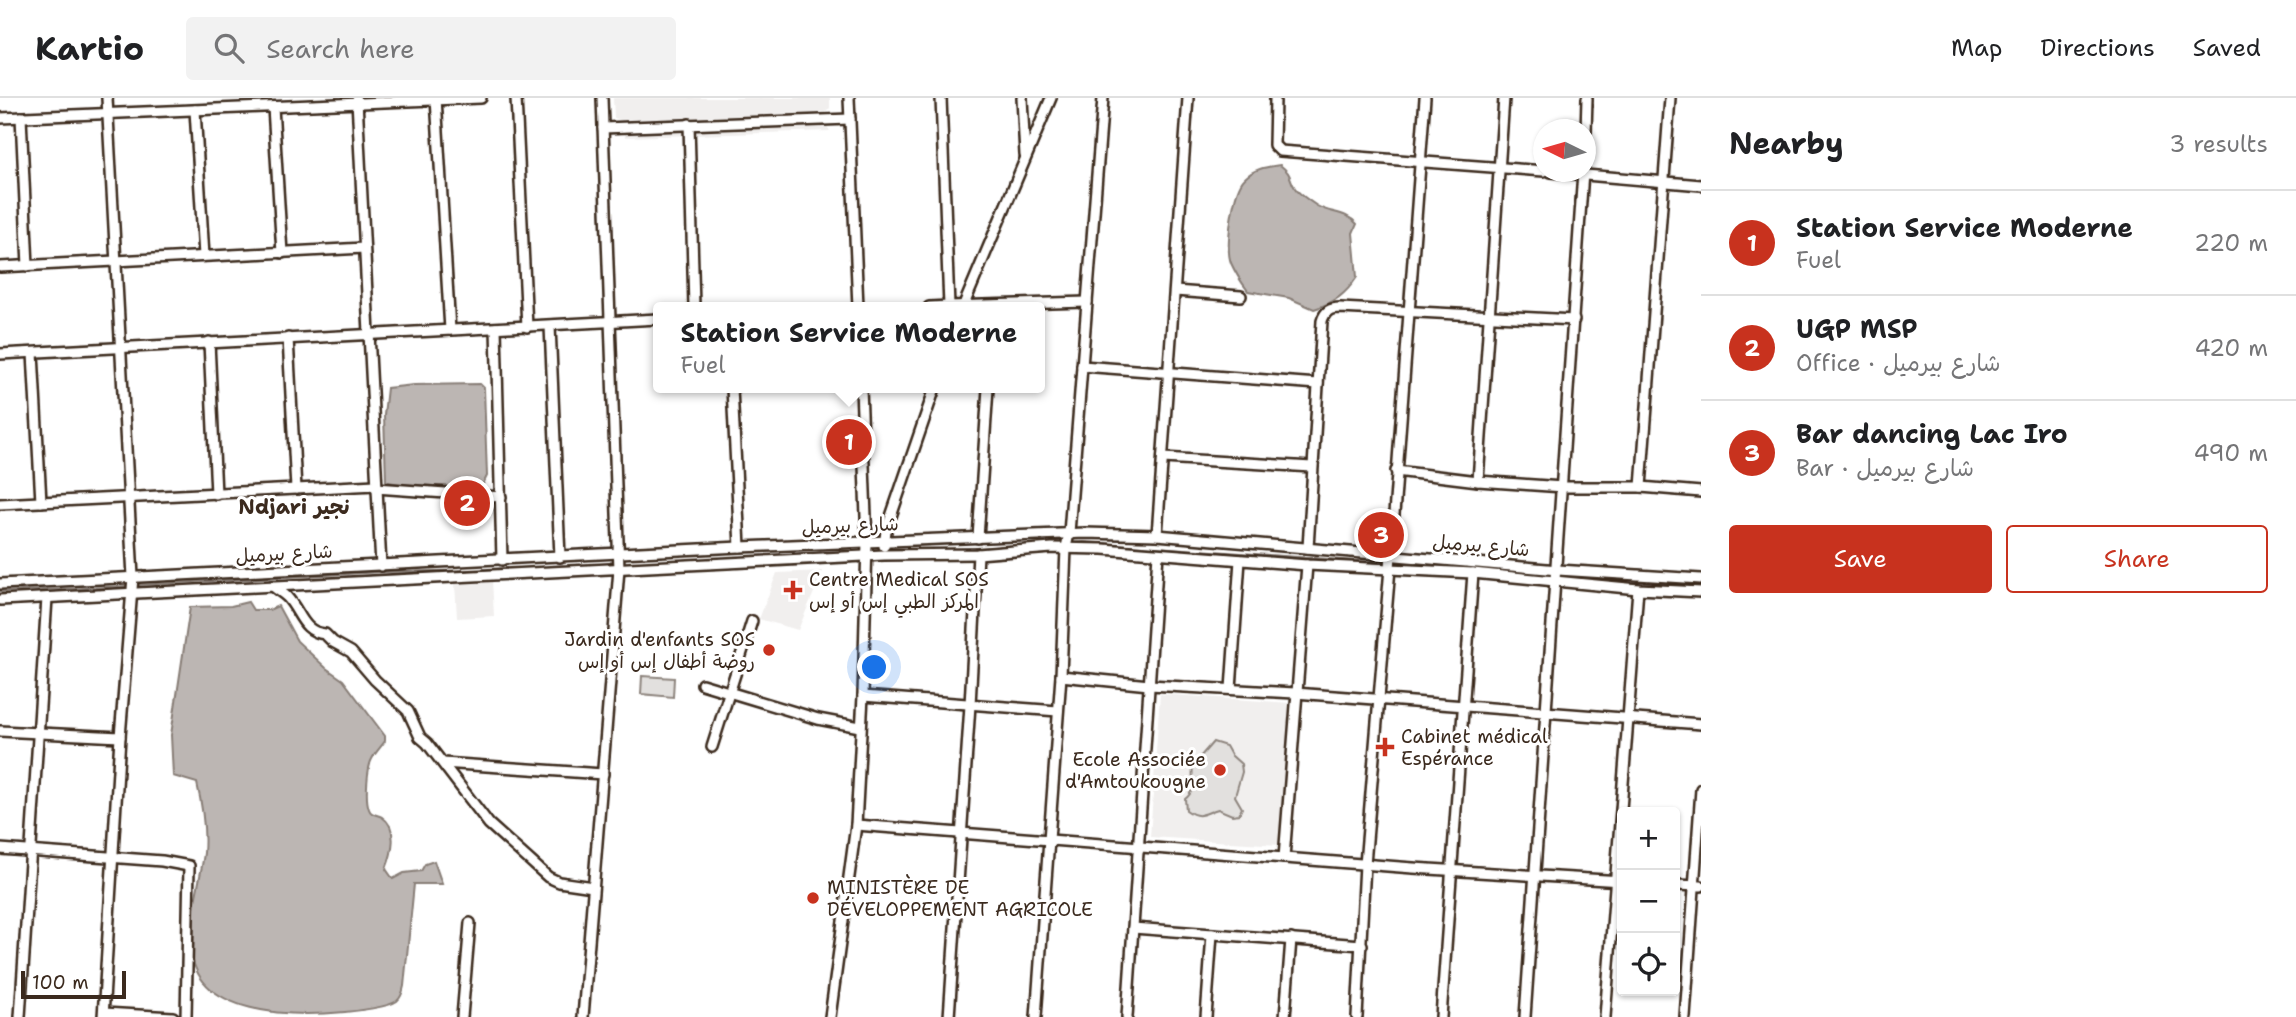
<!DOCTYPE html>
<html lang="en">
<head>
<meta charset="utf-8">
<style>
  body { margin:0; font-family:"Shantell Sans","Playpen Sans Arabic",sans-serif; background:#f2f2f2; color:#202124 }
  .controls { position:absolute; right:21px; bottom:21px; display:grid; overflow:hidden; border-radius:7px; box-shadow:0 2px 5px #0004 }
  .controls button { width:63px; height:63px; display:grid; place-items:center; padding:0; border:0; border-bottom:2px solid #e0e0e0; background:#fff; color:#202124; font:35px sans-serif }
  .compass { position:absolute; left:1533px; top:21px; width:63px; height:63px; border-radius:50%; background:#fff; box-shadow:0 2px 5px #0004; rotate:275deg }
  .scale { position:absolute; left:21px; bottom:18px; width:105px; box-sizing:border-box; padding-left:7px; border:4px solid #3b2a1e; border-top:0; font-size:19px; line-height:24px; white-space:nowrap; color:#3b2a1e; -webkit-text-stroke:5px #fff; paint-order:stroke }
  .you { position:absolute; left:875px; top:570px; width:24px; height:24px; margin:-18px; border:5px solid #fff; border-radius:50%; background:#1a73e8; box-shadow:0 0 0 10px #1a73e833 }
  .badge { display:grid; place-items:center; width:46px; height:46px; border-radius:50%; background:#c8321e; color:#fff; font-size:23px; font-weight:700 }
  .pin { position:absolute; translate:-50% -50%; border:4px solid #fff; box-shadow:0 2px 7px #0006 }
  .popup { position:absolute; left:653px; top:204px; width:392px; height:91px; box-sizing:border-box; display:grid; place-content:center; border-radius:7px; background:#fff; filter:drop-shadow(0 2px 5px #0005); font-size:23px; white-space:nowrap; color:#757577 }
  .popup b { font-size:26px; color:#202124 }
  .popup::after { content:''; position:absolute; left:50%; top:100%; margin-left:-14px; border:14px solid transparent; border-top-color:#fff }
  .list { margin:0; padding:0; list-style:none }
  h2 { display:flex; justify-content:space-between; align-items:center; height:91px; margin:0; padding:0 28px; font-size:30px }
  h2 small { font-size:23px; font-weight:400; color:#757577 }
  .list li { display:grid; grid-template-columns:46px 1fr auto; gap:21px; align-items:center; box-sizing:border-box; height:105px; padding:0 28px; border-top:2px solid #e0e0e0 }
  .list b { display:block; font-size:26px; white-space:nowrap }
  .list p { margin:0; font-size:23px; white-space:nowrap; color:#757577 }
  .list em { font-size:23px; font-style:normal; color:#757577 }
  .actions { display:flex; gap:14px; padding:21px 28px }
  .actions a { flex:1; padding:16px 0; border:2px solid #c8321e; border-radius:7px; text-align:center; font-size:24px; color:#c8321e }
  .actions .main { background:#c8321e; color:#fff }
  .icon { flex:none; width:38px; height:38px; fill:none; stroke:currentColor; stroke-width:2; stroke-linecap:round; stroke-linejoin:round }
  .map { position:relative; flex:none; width:1701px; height:919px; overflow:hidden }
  header { display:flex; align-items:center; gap:42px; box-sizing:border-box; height:98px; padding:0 35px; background:#fff; border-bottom:2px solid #e0e0e0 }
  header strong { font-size:33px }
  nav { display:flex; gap:38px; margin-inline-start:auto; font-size:24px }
  .search { width:490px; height:63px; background:#f2f2f2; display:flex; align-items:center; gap:18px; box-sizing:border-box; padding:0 24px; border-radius:7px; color:#757577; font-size:26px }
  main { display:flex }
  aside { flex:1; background:#fff }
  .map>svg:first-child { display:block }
</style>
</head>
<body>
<header>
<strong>Kartio</strong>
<div class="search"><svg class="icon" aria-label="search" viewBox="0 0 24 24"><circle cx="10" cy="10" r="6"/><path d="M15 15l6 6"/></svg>Search here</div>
<nav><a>Map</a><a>Directions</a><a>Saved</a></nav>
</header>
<main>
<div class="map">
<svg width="1701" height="919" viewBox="0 0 1701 919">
  <rect width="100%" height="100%" fill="#fff"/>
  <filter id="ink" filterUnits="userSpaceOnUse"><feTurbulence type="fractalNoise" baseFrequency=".0143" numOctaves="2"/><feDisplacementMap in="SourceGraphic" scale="14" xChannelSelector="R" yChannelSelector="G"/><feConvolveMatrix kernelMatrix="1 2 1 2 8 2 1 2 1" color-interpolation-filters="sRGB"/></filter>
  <g filter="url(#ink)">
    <!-- built -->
    <g fill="#f1efee">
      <polygon points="613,0 830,0 830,10 824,16 825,25 830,33 625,39 624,23 614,20"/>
      <polygon points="823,473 798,532 759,521 777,475"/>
      <polygon points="492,482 494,518 457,520 455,485"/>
      <polygon points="1160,596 1290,605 1280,747 1150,739"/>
    </g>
    <!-- green -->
    <g fill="#e2e0de" stroke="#8e857e" stroke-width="2">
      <polygon points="642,578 674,580 673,599 641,596"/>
      <path d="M1213 644 1226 648 1231 657 1241 666 1242 674 1235 698 1242 710 1239 716 1232 717 1218 711C1204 715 1200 722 1186 712L1185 701C1197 692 1191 681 1193 667Z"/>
    </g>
    <!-- water -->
    <g fill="#bcb6b3" stroke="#887e77" stroke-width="2">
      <path d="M1280 67C1293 77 1288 79 1295 90 1299 96 1311 104 1317 108 1331 116 1346 113 1357 126L1353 135 1357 179C1346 196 1334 205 1314 211L1289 200 1248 193C1242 185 1235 174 1231 165 1225 149 1233 91 1245 80 1255 70 1267 69 1280 67Z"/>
      <path d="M480 286 484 290 487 378 483 386C468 389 399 389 386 383L384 317 387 290 414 287Z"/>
      <path d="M248 504 253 512H269L278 508 297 543 326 570 343 582 385 638V643C381 649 375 655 372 661 367 670 365 701 369 711 371 717 376 716 382 719 399 730 392 756 386 771L393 781 404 775 421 773 425 766 434 763 442 786H414L404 888C403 893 402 899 397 903 389 909 357 913 345 914 294 919 195 919 191 850 189 818 200 786 204 755 206 733 202 707 197 685L173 678 171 637 190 509 231 508Z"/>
    </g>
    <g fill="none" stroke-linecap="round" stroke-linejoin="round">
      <!-- stream -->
      <g stroke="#887e77" stroke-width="2">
        <polyline points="1070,445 1084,444 1386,465"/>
        <polyline points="941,452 1065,445"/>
        <polyline points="627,466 640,465"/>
        <polyline points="1395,466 1456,470"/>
        <polyline points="510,471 579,468"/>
        <polyline points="1475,471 1525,474"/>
        <polyline points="1611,480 1701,487"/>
        <polyline points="137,487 382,474 490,472"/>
        <polyline points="0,494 128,488"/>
      </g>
      <defs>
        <g id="minor">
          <polyline points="436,0 450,232"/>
          <polyline points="516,0 527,229"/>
          <polyline points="849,0 858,209"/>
          <polyline points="941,0 949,208 1087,204"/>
          <polyline points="1022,0 1025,57"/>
          <polyline points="1275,0 1274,47 1280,53 1544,73"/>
          <polyline points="357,2 381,468"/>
          <polyline points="273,9 282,155"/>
          <polyline points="195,12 204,158"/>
          <polyline points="21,19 28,168"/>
          <polyline points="0,20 481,0"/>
          <polyline points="689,26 694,209"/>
          <polyline points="603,30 850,21"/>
          <polyline points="1586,34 1587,0"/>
          <polyline points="1551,74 1701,87"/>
          <polyline points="0,169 364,150"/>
          <polyline points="1175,193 1241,198"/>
          <polyline points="929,209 949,208"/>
          <polyline points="963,209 1051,0"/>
          <polyline points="550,228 560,459"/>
          <polyline points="496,230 502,462"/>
          <polyline points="288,240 296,391"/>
          <polyline points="209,244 216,396"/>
          <polyline points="33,255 41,404"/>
          <polyline points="0,256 658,221"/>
          <polyline points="1082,268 1318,286"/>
          <polyline points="732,290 740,449"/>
          <polyline points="1163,360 1312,369"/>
          <polyline points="1396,373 1478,383 1563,389 1641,389 1701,394"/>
          <polyline points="1478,383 1504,0"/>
          <polyline points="1641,389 1670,0"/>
          <polyline points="376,390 501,399"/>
          <polyline points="0,406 376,387"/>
          <polyline points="1157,437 1188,0"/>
          <polyline points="978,440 988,290"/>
          <polyline points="884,448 886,433 935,290"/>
          <path d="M1308 450 1322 223C1325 213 1330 210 1340 210L1574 222"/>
          <polyline points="0,486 740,449 1085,435 1157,437 1558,472 1701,481"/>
          <path d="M273 488C277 492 283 495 287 499 301 514 302 534 325 536L333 544 351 554 375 582 408 613 420 639 427 645 489 726 548 779 559 784 593 789"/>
          <polyline points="0,502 884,457 978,456 1052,450 1103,451 1307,467 1473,475 1638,491 1701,494"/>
          <polyline points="1061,578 1149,587 1295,595 1701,626"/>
          <polyline points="702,586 818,621 860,629"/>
          <polyline points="1231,591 1240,462"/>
          <polyline points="863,598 1058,613"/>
          <polyline points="0,633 120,639"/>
          <polyline points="712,649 752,523"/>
          <polyline points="443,665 603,676"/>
          <polyline points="856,727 1413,770 1622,783"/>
          <polyline points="0,751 162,763 189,768 186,919"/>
          <polyline points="1284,760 1307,467"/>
          <polyline points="1675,787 1701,788"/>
          <polyline points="1133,830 1362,847"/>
          <polyline points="104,915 173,919"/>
          <polyline points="20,919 47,500"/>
          <polyline points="103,919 120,639 133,479 107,0"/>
          <polyline points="462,919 470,825"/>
          <polyline points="583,919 619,471 602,0"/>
          <polyline points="830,919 856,727 863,598 867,444 861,290"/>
          <polyline points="949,919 970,607 978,456"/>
          <polyline points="1036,919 1061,578 1066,450 1069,435 1103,0"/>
          <polyline points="1127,919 1158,456"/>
          <polyline points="1206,919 1212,836"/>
          <polyline points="1285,919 1291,841"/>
          <polyline points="1357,919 1365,766 1390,470 1425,0"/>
          <polyline points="1441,919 1473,475"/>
          <polyline points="1525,919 1583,74"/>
          <polyline points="1605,919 1638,491"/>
          <polyline points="1685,919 1701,691"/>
        </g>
      </defs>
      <!-- minor casing -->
      <use href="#minor" stroke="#3b2a1e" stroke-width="14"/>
      <!-- minor -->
      <use href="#minor" stroke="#fff" stroke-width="9"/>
    </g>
  </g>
  <!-- markers -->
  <g fill="#c8321e" stroke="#fff" stroke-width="2.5">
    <path d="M789.5 481.5h7v7h7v7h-7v7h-7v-7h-7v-7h7z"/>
    <circle cx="769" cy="552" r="7"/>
    <path d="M1381.5 638.5h7v7h7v7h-7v7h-7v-7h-7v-7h7z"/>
    <circle cx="1220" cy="672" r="7"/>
    <circle cx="813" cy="800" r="7"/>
  </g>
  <g text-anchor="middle" stroke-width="6" stroke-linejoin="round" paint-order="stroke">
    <!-- street labels -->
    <g font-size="19" fill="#3b2a1e" stroke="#fff">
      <text transform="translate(850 427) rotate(-2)" y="7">شارع بيرميل</text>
      <text transform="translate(1481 447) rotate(5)" y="7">شارع بيرميل</text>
      <text transform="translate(284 455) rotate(-3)" y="7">شارع بيرميل</text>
    </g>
    <!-- poi labels -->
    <g font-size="19" fill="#3b2a1e" stroke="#fff" text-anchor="start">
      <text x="809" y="488">Centre Medical SOS<tspan x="809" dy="22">المركز الطبي إس أو إس</tspan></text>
      <text x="755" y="548" text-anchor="end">Jardin d'enfants SOS<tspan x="755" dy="22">روضة أطفال إس أو إس</tspan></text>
      <text x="1401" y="645">Cabinet médical<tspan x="1401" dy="22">Espérance</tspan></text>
      <text x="1206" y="668" text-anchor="end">Ecole Associée<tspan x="1206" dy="22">d'Amtoukougne</tspan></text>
      <text x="827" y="796">MINISTÈRE DE<tspan x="827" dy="22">DÉVELOPPEMENT AGRICOLE</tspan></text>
    </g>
    <!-- neighbourhood labels -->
    <g font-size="21" font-weight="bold" fill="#3b2a1e" stroke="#fff">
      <text x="294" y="416">Ndjari نجير</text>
    </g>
  </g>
</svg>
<div class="controls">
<button>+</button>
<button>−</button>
<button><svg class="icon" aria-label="locate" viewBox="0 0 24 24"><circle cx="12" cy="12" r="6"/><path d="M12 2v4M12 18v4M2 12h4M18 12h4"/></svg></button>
</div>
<svg class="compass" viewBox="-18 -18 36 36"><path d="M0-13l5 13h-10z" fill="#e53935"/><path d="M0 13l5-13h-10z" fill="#757577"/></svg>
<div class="scale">100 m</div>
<div class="you"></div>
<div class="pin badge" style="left:849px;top:344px">1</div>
<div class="popup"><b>Station Service Moderne</b>Fuel</div>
<div class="pin badge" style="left:467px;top:405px">2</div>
<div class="pin badge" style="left:1381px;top:437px">3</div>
</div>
<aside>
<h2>Nearby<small>3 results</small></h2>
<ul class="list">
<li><span class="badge">1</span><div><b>Station Service Moderne</b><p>Fuel</p></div><em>220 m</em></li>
<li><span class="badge">2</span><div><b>UGP MSP</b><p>Office · شارع بيرميل</p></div><em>420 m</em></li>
<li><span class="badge">3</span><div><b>Bar dancing Lac Iro</b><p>Bar · شارع بيرميل</p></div><em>490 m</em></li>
</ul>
<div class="actions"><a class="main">Save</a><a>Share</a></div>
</aside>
</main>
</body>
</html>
